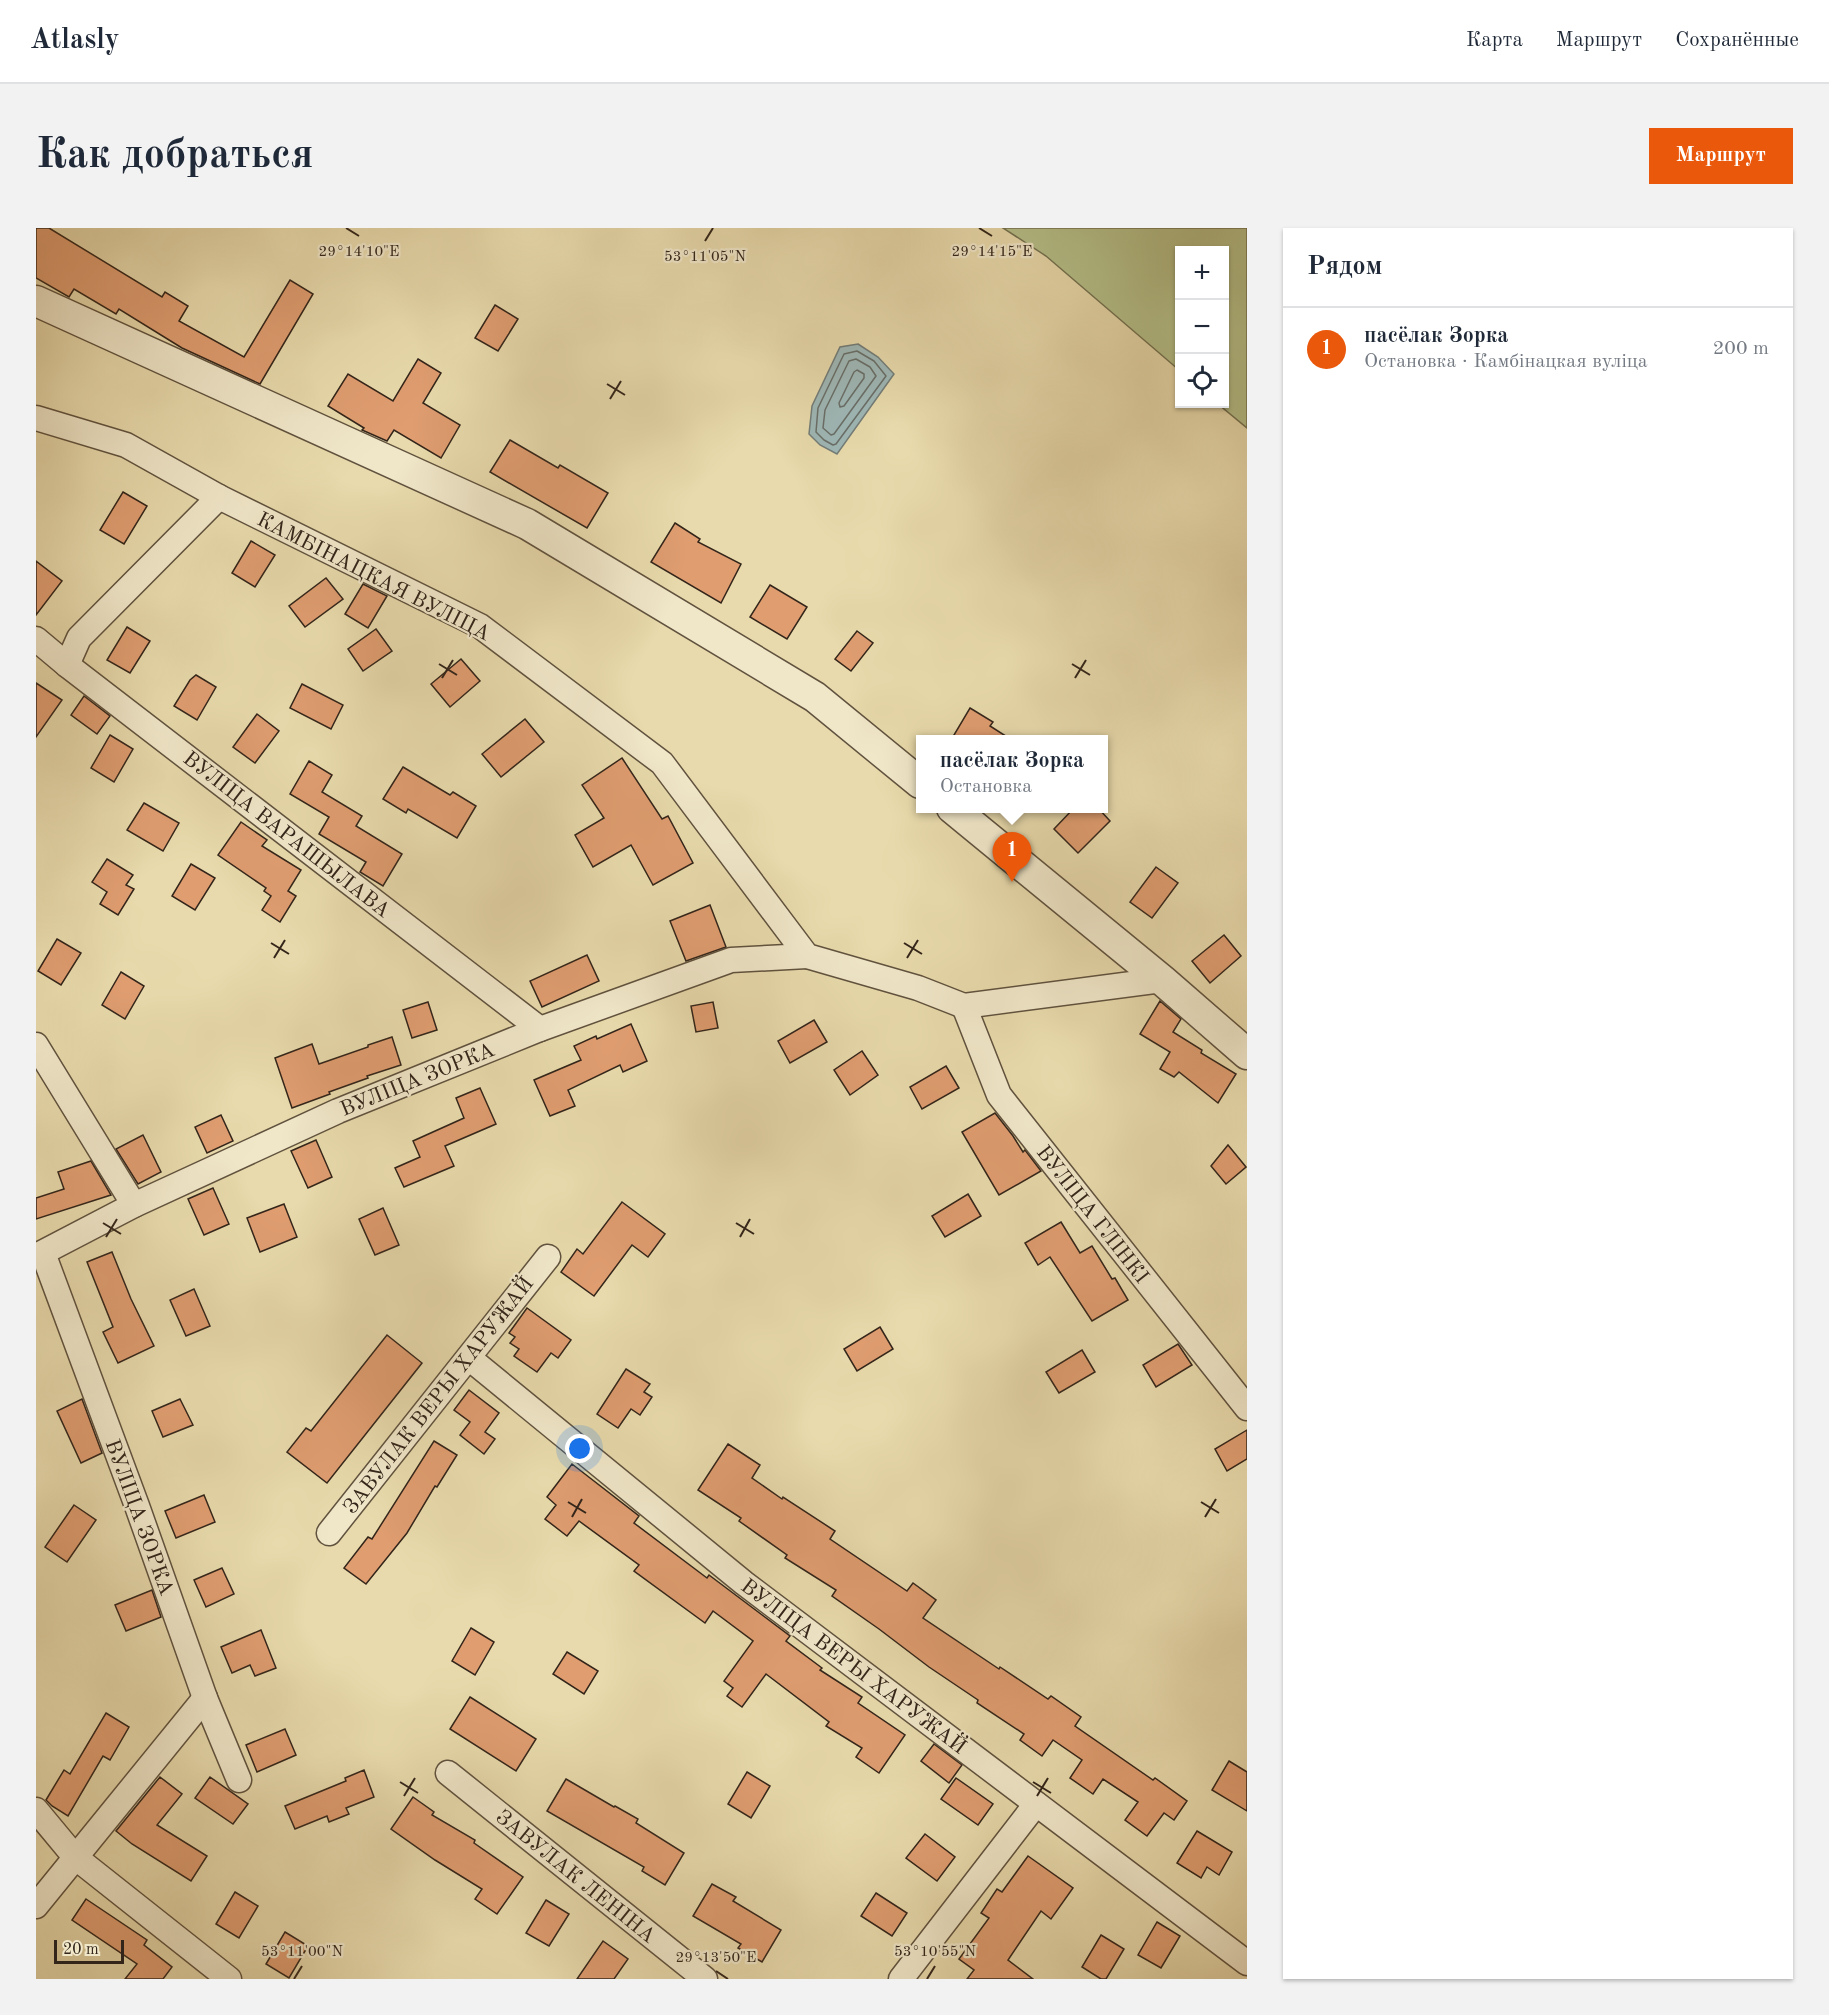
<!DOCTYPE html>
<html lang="ru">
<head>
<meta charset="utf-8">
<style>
  body { margin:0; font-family:"Old Standard TT",serif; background:#f2f2f3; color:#1f2937 }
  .controls { position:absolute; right:18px; top:18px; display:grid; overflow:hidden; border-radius:0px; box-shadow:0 2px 4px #0004 }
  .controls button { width:54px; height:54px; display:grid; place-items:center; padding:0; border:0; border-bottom:2px solid #e0e1e3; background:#fff; color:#1f2937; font:30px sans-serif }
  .scale { position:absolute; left:18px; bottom:15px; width:70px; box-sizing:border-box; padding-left:6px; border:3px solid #33251a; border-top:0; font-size:16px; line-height:21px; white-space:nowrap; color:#33251a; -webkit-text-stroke:4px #f0e7c9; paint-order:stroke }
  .you { position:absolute; left:544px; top:1221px; width:21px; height:21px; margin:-15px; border:4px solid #fff; border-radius:50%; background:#1a73e8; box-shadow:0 0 0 9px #1a73e833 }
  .badge { display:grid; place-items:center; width:39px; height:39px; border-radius:50%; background:#ea580c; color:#fff; font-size:20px; font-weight:700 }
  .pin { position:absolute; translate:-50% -50px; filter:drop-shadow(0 2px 3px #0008) }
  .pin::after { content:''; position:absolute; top:32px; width:21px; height:18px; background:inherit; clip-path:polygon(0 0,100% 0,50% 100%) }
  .popup { position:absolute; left:880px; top:507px; width:192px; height:78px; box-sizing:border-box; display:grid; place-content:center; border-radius:0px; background:#fff; filter:drop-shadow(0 2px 4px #0005); font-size:20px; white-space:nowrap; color:#747a83 }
  .popup b { font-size:22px; color:#1f2937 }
  .popup::after { content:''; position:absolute; left:50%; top:100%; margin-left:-12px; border:12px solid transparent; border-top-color:#fff }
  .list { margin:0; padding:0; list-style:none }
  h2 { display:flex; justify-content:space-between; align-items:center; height:78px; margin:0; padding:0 24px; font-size:26px }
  h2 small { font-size:20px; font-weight:400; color:#747a83 }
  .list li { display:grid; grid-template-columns:39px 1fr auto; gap:18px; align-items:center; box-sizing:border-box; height:84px; padding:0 24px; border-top:2px solid #e0e1e3 }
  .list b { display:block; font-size:22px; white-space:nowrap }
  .list p { margin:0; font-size:20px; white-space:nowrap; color:#747a83 }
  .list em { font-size:20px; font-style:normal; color:#747a83 }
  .icon { flex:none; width:33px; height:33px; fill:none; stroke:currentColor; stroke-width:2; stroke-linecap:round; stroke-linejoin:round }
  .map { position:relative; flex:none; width:1211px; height:1751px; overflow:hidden; border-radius:0px }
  header { display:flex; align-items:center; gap:36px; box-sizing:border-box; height:84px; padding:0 30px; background:#fff; border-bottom:2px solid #e0e1e3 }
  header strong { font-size:28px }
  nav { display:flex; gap:33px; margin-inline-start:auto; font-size:21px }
  .intro { display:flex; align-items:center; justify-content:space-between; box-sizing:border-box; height:144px; padding:0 36px }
  h1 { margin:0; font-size:42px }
  .button { padding:15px 27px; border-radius:0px; background:#ea580c; color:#fff; font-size:21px; font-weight:700 }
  main { display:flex; gap:36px; padding:0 36px }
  aside { flex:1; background:#fff; border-radius:0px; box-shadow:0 2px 4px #0004 }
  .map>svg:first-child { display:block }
</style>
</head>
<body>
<header>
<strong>Atlasly</strong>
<nav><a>Карта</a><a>Маршрут</a><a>Сохранённые</a></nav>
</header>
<div class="intro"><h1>Как добраться</h1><a class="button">Маршрут</a></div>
<main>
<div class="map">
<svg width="1211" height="1751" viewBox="0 0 1211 1751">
  <rect width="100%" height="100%" fill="#e8daac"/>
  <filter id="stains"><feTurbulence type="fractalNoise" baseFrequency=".00333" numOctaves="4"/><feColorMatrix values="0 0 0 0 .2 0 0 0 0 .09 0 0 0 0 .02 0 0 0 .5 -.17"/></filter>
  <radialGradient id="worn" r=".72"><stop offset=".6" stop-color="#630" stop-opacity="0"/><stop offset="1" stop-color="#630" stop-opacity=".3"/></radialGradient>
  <!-- green -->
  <polygon fill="#b5c08a" stroke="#747252" stroke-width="1.5" points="967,0 1211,0 1211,200 1182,176 1188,176 1188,22 1144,22 1143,142 1010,28"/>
  <!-- water -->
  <polygon fill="#9eb7b6" stroke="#737d78" stroke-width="1.5" points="822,116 842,129 858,146 801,226 784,217 773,206 776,178 804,119"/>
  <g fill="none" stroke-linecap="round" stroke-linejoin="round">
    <!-- shore -->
    <g stroke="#686e68" stroke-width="1.5">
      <polygon points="821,123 838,133 850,148 800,216 797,217 788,212 780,204 782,180 808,126"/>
      <polygon points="820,131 834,139 840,148 798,206 795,207 787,200 789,182 813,133"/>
      <polygon points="821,142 828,146 828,150 808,178 804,179 803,175 818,144"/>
    </g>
  </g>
  <!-- building -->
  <g fill="#df9d70" stroke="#33251a" stroke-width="1.5">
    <polygon points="0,0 13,0 126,69 129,64 152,78 143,93 208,129 254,52 277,66 224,156 146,120 83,81 80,86 38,61 33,69 0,50"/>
    <polygon points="459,77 482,91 462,123 439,110"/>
    <polygon points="382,131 405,145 387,175 424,197 405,230 358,202 351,213 326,202 328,200 292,178 312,146 357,173"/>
    <polygon points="474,212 522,240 524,237 572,265 551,300 454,244"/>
    <polygon points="87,264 111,278 88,316 64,302"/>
    <polygon points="639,295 664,311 662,314 705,336 685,375 615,334"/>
    <polygon points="215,313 239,327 219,359 196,345"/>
    <polygon points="0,333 26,353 0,387"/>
    <polygon points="290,350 307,371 269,399 253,378"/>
    <polygon points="327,356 351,368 332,400 309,386"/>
    <polygon points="734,357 771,379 751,411 714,389"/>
    <polygon points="91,399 114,413 94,445 71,432"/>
    <polygon points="340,401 356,423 327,443 312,421"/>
    <polygon points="821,403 837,415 815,443 799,431"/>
    <polygon points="425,431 444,453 414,479 395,456"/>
    <polygon points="160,447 180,459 161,492 138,478 154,452"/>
    <polygon points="0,455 26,472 0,509"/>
    <polygon points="266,456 307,477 295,501 254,480"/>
    <polygon points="48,468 74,488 61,506 35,487"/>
    <polygon points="934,480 957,494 954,498 976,512 915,512"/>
    <polygon points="221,486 243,503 219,535 197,519"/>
    <polygon points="489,491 508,514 465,549 446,526"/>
    <polygon points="74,507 97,521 78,554 55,540"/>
    <polygon points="586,530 626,591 632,588 657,635 617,657 595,617 557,639 539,607 568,590 546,557"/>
    <polygon points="273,533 296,547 286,564 326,588 320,598 366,626 347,658 324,644 330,634 283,606 293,589 254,566"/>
    <polygon points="367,539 414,567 417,564 440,578 421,610 372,581 370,585 347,571"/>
    <polygon points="108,575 143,595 127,623 91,602"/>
    <polygon points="1038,580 1062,580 1074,593 1042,625 1018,601"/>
    <polygon points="205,594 231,612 226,618 265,642 252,663 260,668 244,694 226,682 235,668 228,663 230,660 182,627"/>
    <polygon points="71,631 97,647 90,657 98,661 82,687 64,676 71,664 56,654"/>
    <polygon points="155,636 179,650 159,682 136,668"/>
    <polygon points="1120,639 1142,655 1116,690 1094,674"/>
    <polygon points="674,677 690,719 650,733 634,693"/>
    <polygon points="1188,707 1205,728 1174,755 1156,733"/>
    <polygon points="21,711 45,725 25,757 2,743"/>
    <polygon points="551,727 563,753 506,779 494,753"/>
    <polygon points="85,744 108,758 89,791 66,777"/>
    <polygon points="1124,773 1145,791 1137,804 1166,822 1165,825 1200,846 1182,875 1143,844 1138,849 1124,841 1134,824 1104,806"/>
    <polygon points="392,774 401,802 376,810 367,782"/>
    <polygon points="677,774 682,800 660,804 655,778"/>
    <polygon points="778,792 791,814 754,835 742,813"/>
    <polygon points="595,796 611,833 587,844 584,837 532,862 539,878 514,888 498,852 545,832 538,818 560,808 561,811"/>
    <polygon points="356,809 365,837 331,848 332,850 293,864 294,866 256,880 239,830 276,816 283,836 332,819 332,817"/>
    <polygon points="826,823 842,847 814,867 798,842"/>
    <polygon points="910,838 923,860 886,881 874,859"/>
    <polygon points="444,860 460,896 409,918 418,938 368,959 359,940 384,929 377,913 428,890 420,870"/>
    <polygon points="959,885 977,908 987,924 989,922 1005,943 963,967 926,904"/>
    <polygon points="185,887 197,913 171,925 159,899"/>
    <polygon points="107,907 125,944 102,956 80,921"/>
    <polygon points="280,912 296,949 272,960 255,923"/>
    <polygon points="1192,917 1210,939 1190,956 1175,938"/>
    <polygon points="55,933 75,967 0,991 0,970 28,961 22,944"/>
    <polygon points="177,960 193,996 168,1007 152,971"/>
    <polygon points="932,966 945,988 909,1009 896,988"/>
    <polygon points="586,974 629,1006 612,1029 596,1017 558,1068 525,1044 541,1021 547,1026"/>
    <polygon points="248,976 261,1009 224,1024 211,990"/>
    <polygon points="347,980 363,1017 339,1027 323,991"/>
    <polygon points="1025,994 1044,1025 1056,1018 1076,1051 1079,1050 1092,1072 1056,1093 1014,1029 1002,1037 989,1015"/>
    <polygon points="76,1024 95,1071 118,1118 82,1135 67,1104 77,1099 51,1034"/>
    <polygon points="158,1061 174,1098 150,1108 134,1072"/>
    <polygon points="491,1080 535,1112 522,1130 515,1125 501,1144 478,1128 483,1121 474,1115 479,1109 473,1105"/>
    <polygon points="844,1099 857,1121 821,1143 808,1121"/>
    <polygon points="351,1107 386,1135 291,1255 251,1224 270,1200 275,1203"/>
    <polygon points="1142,1116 1156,1137 1120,1159 1107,1137"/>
    <polygon points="1046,1122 1059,1144 1023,1165 1010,1144"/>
    <polygon points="590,1141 614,1156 608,1164 616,1169 604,1187 595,1181 582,1200 561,1186"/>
    <polygon points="433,1162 463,1185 449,1204 459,1211 448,1226 424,1207 434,1194 418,1182"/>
    <polygon points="46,1171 66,1225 45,1235 21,1183"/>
    <polygon points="144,1171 157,1197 127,1209 116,1183"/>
    <polygon points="1211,1202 1211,1231 1191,1243 1179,1221"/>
    <polygon points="398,1213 421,1227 401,1259 399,1258 371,1305 330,1356 308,1340 332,1309 336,1311"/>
    <polygon points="692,1216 724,1237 716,1250 746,1271 747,1269 799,1303 794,1311 871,1363 877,1355 900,1372 887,1390 963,1441 964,1439 1012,1471 1015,1468 1045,1489 1039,1498 1117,1552 1119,1550 1151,1573 1138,1592 1128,1585 1111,1608 1089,1592 1102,1574 1067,1551 1057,1566 1034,1550 1046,1532 1017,1512 1006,1528 984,1512 988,1506 941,1475 942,1472 893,1439 843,1401 796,1368 800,1362 749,1330 751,1327 703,1293 705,1290 662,1262"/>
    <polygon points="536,1236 603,1288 598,1295 671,1350 673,1347 754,1408 750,1413 786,1440 784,1442 826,1469 822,1475 869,1507 843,1545 820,1529 826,1520 790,1498 793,1494 730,1446 706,1479 691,1468 697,1460 688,1453 717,1413 677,1383 669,1395 598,1343 603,1337 543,1293 531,1308 509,1291 520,1277 511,1269"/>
    <polygon points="168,1267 179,1294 140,1310 129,1283"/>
    <polygon points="38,1277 60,1292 31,1334 9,1319"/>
    <polygon points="186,1340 198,1366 170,1379 158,1352"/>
    <polygon points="116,1362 125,1389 90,1403 79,1377"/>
    <polygon points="435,1400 458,1414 439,1447 416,1433"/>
    <polygon points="225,1402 240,1440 219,1448 214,1437 196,1445 185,1419"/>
    <polygon points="531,1424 562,1443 548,1466 517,1446"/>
    <polygon points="434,1469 500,1511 480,1543 414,1501"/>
    <polygon points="70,1485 93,1499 74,1532 67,1528 32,1588 16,1578 10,1572 28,1542 34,1546"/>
    <polygon points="249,1501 260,1527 221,1544 210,1517"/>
    <polygon points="898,1516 926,1537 913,1555 885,1533"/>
    <polygon points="1193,1533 1211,1544 1211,1583 1176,1562"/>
    <polygon points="328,1542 338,1569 310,1580 313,1586 293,1594 291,1588 259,1601 249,1578 310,1553 309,1550"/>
    <polygon points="711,1544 734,1558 715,1590 692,1576"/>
    <polygon points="124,1549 146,1566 121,1597 171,1628 155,1653 96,1616 80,1603"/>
    <polygon points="174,1549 212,1576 197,1596 159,1570"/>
    <polygon points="920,1550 957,1576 942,1597 905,1571"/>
    <polygon points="530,1551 578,1579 579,1578 602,1591 600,1595 648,1625 629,1657 606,1643 608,1639 511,1583"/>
    <polygon points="377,1569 398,1584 396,1587 439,1612 438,1615 487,1649 461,1686 439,1671 446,1661 399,1632 355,1601"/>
    <polygon points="1161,1603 1196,1624 1183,1647 1171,1639 1165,1650 1141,1635"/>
    <polygon points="889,1606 919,1629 901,1653 870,1630"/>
    <polygon points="992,1628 1037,1660 1015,1691 1005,1683 972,1732 997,1751 931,1751 938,1742 923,1731 953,1690 945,1685 961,1661 966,1664"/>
    <polygon points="676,1656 700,1669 697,1673 745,1702 726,1734 702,1720 705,1716 657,1688"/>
    <polygon points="199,1664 222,1678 203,1710 180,1696"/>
    <polygon points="840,1665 871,1685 856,1708 825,1688"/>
    <polygon points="50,1671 111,1712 108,1717 136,1739 127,1751 89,1751 101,1736 36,1692"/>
    <polygon points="510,1672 533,1686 513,1718 490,1705"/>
    <polygon points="1121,1694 1144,1708 1125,1740 1102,1727"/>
    <polygon points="249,1704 272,1718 253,1750 230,1736"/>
    <polygon points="1065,1707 1088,1721 1070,1751 1065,1751 1046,1739"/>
    <polygon points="567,1713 592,1731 578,1751 541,1751"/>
  </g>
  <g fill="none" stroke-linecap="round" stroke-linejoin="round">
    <defs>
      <g id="minor">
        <polyline points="0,190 90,217 183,269 444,398 626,535 771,728 882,760 928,778 1126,752"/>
        <polyline points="0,411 31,437 504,801"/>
        <polyline points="31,437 43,410 183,269"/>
        <polyline points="928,778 963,867 1211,1180"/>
        <polyline points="0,817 98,977"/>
        <polyline points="7,1025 101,1278 169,1470 203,1552"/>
        <polyline points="0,1028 98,977 302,883 504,801 695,732 771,728"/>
        <polyline points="433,1130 708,1355 1211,1735"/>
        <polyline points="293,1305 512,1029"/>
        <polyline points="412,1545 669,1751"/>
        <polyline points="0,1582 39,1629 193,1751"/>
        <polyline points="0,1678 169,1470"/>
        <polyline points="865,1751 1000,1576"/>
      </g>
      <g id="tertiary">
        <polyline points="0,73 491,296 779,469 884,555"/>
        <polyline points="916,580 1126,752 1211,826"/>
      </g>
    </defs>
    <!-- minor casing -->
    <use href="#minor" stroke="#60523e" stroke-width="27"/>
    <!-- tertiary casing -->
    <use href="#tertiary" stroke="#60523e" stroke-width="33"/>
    <!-- minor -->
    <use href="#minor" stroke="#f0e7c9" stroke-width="24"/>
    <!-- tertiary -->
    <use href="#tertiary" stroke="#f0e7c9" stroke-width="30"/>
  </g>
  <!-- ticks -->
  <path fill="none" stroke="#33251a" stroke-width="2" d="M310 0 323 8M943 0 956 8M669 13 677 0M571 156 589 167M574 171 585 153M403 436 421 447M1036 436 1054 447M406 450 417 432M1039 450 1050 432M235 715 253 726M868 715 886 726M238 730 249 712M871 730 882 712M67 995 85 1006M700 995 718 1006M70 1009 81 991M704 1009 714 991M532 1274 550 1285M1165 1274 1183 1285M536 1289 546 1271M1169 1289 1180 1271M364 1554 382 1565M997 1554 1015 1565M368 1568 379 1550M1001 1568 1012 1550M680 1743 692 1751M258 1751 266 1738M891 1751 899 1738"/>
  <g text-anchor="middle" stroke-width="4.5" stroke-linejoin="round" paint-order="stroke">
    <!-- street labels -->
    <g font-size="21" fill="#33251a" stroke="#f0e7c9">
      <text transform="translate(338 348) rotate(27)" y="7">КАМБІНАЦКАЯ ВУЛІЦА</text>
      <text transform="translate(251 606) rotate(38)" y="7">ВУЛІЦА ВАРАШЫЛАВА</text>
      <text transform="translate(381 851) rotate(-22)" y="7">ВУЛІЦА ЗОРКА</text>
      <text transform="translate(1057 986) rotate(52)" y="7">ВУЛІЦА ГЛІНКІ</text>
      <text transform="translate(402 1167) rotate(-52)" y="7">ЗАВУЛАК ВЕРЫ ХАРУЖАЙ</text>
      <text transform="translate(104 1289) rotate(70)" y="7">ВУЛІЦА ЗОРКА</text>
      <text transform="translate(818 1438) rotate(37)" y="7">ВУЛІЦА ВЕРЫ ХАРУЖАЙ</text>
      <text transform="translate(540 1648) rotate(39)" y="7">ЗАВУЛАК ЛЕНІНА</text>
    </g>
  </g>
  <g font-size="15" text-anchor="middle" fill="#33251a" stroke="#f0e7c9" stroke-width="4.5" stroke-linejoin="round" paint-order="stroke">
    <text x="323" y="28">29°14'10"E</text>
    <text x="956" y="28">29°14'15"E</text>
    <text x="669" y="33">53°11'05"N</text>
    <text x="266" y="1728">53°11'00"N</text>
    <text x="899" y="1728">53°10'55"N</text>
    <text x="680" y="1734">29°13'50"E</text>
  </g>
  <rect width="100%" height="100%" filter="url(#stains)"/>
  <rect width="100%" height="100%" fill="url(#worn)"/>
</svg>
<div class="controls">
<button>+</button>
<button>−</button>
<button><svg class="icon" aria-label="locate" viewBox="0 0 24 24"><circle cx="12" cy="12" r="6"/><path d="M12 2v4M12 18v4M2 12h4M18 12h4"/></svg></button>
</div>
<div class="scale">20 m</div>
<div class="you"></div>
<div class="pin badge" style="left:976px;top:654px">1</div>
<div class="popup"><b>пасёлак Зорка</b>Остановка</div>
</div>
<aside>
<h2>Рядом<small></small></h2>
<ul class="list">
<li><span class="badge">1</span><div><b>пасёлак Зорка</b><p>Остановка · Камбінацкая вуліца</p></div><em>200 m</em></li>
</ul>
</aside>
</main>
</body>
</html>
